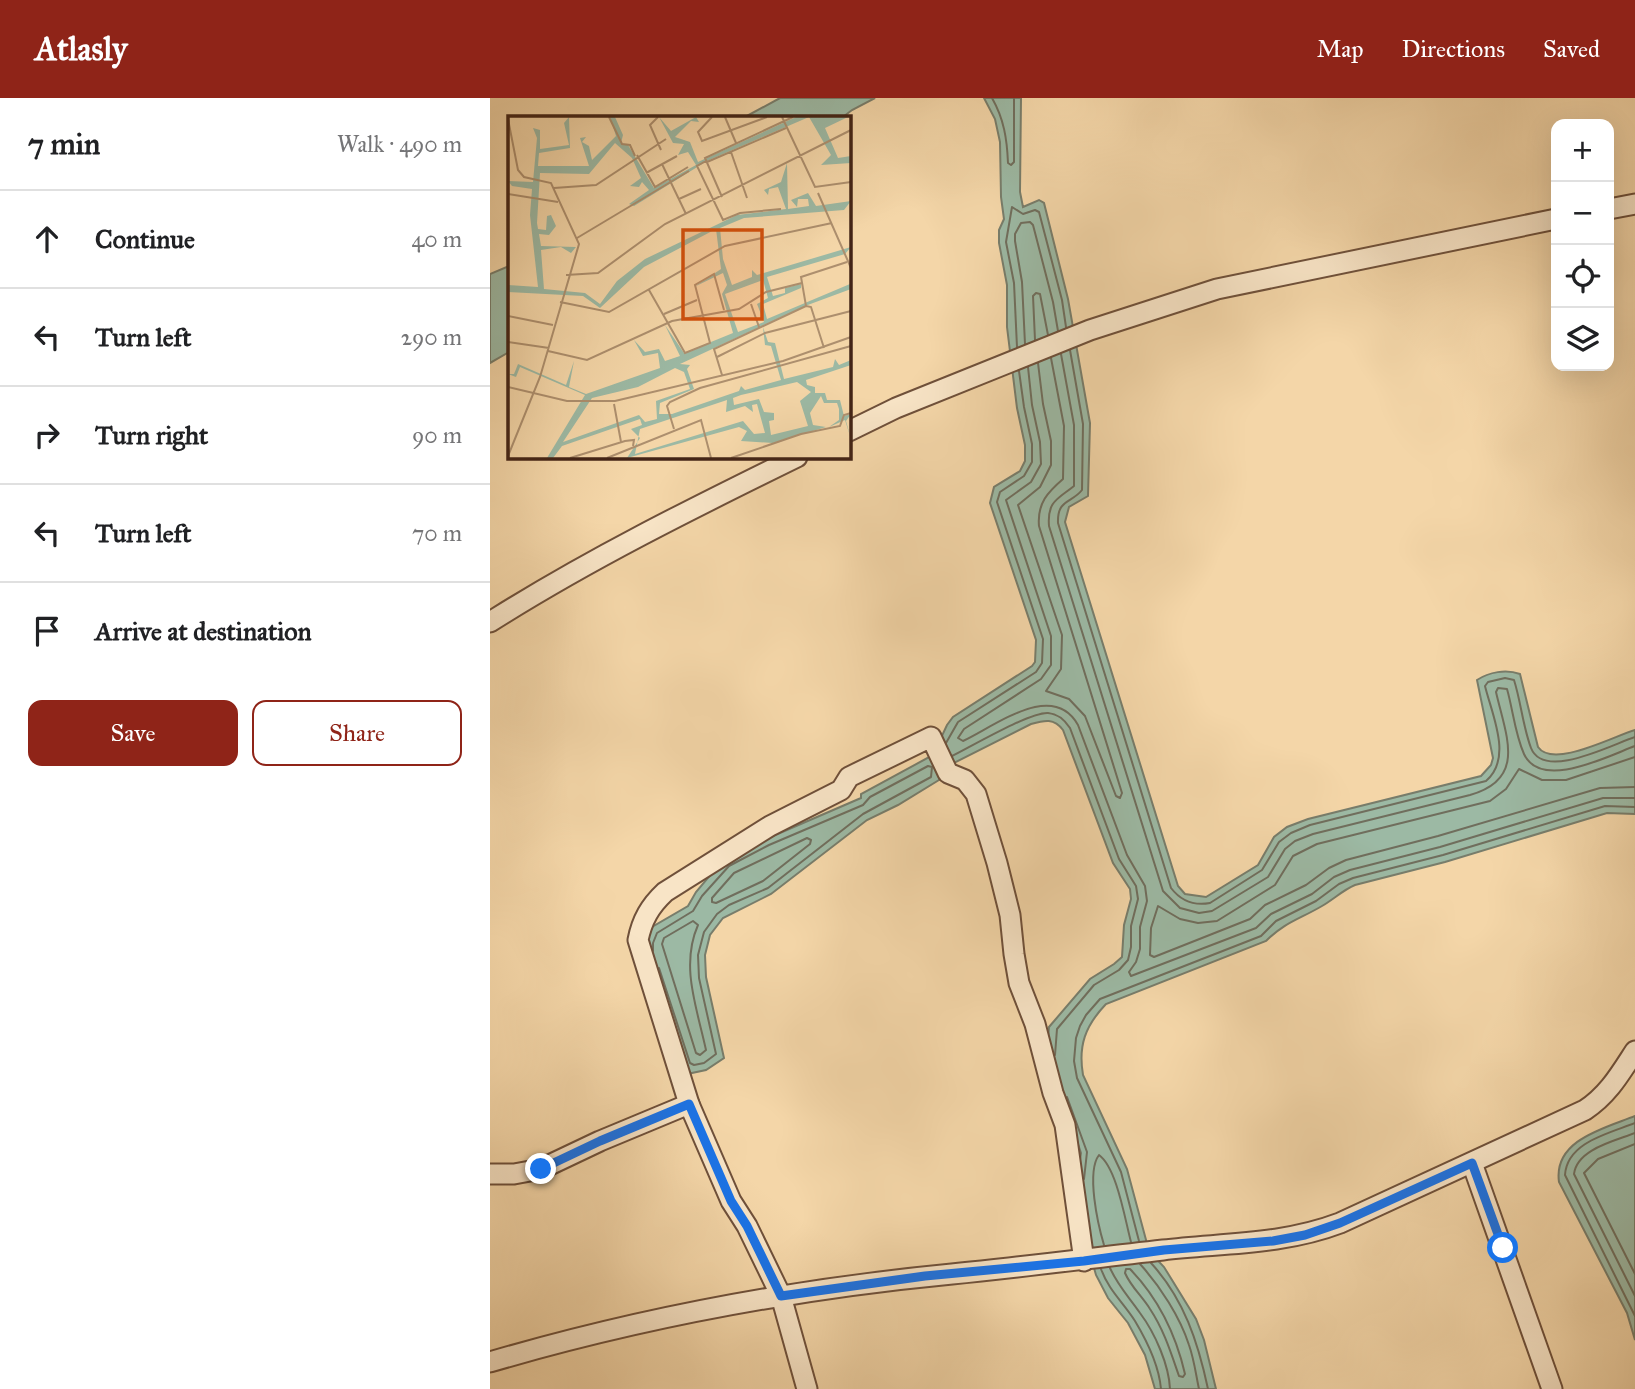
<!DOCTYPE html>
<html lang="en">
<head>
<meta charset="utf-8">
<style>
  body { margin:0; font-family:"IM FELL Great Primer",serif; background:#f2f2f2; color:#202124 }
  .controls { position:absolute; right:21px; top:21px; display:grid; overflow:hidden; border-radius:14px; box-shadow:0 7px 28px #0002 }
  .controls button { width:63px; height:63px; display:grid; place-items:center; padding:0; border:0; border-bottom:2px solid #e0e0e0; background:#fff; color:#202124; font:35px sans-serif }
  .stop { position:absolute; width:21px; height:21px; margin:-16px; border:5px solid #1a73e8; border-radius:50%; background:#fff }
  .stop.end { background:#1a73e8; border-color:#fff; box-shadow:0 2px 7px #0008 }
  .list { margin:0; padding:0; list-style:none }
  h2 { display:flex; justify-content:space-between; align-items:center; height:91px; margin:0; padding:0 28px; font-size:30px }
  h2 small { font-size:23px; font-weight:400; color:#757577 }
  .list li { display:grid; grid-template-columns:46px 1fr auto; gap:21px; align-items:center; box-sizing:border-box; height:98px; padding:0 28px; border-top:2px solid #e0e0e0 }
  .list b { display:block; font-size:26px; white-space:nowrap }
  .list em { font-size:23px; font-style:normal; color:#757577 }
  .actions { display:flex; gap:14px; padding:21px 28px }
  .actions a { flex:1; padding:16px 0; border:2px solid #8f2418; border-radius:14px; text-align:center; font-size:24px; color:#8f2418 }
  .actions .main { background:#8f2418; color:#fff }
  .icon { flex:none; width:38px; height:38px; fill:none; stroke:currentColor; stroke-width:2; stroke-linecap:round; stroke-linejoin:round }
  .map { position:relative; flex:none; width:1145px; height:1291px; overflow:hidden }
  header { display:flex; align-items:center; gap:42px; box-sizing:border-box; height:98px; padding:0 35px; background:#8f2418; color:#fff }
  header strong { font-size:33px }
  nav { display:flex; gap:38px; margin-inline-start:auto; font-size:24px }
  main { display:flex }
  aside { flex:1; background:#fff }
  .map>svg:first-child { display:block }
</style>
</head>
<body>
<header>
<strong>Atlasly</strong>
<nav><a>Map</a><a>Directions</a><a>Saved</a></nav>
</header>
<main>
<aside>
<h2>7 min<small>Walk · 490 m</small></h2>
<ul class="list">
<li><svg class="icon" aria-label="ahead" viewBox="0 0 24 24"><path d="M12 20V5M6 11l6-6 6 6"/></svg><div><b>Continue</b></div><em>40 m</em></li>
<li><svg class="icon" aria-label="left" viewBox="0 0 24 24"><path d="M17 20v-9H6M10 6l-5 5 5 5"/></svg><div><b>Turn left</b></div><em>290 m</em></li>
<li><svg class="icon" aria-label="right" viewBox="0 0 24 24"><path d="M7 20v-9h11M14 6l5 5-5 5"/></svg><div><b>Turn right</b></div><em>90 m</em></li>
<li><svg class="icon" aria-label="left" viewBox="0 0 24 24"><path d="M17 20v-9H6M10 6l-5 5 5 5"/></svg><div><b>Turn left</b></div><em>70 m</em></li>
<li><svg class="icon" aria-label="arrive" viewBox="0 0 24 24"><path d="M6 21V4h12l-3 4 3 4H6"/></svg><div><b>Arrive at destination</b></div></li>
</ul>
<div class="actions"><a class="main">Save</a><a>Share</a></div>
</aside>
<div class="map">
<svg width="1145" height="1291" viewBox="0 0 1145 1291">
  <rect width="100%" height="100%" fill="#f4d6a8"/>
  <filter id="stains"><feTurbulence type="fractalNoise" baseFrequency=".00286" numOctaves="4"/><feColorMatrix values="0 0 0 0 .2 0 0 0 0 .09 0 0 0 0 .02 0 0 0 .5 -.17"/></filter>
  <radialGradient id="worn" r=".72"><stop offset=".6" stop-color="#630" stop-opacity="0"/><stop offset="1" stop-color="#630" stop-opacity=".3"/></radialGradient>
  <!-- water -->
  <g fill="#9cb9a4" stroke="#787d6b" stroke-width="2">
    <polygon points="290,0 385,0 362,12 353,19 255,19"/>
    <path d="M494 0H531L530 94 533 109 549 102 554 105 578 201 600 325 598 398 579 409 575 424 688 788 695 796 716 799 768 767 784 739 797 729 818 721 991 678 1001 667 1003 660 987 582C999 574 1016 571 1030 576L1048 649C1063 671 1124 638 1145 632V716L1117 715 955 764 865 787C853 792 844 801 832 808 810 821 795 824 776 843L616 906C595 928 588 948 593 977L637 1071 659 1153 674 1169 706 1221 714 1242 726 1291H665L655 1257 638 1225 618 1200 606 1177 597 1145 587 1081 591 1055 557 954 559 929 600 881 624 866 632 859 634 827 641 801 640 791 623 765 573 632C564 620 555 622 541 626L450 672 449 682 408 707 377 722 281 796 233 820 220 837 215 857 216 879 234 960 216 972 197 976 156 856 159 834 162 829 198 808 206 794 227 769 276 741 371 700V696L443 657 457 627 463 619 542 568 545 564 546 542 500 405 504 389 530 373 535 363V347L527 310 517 229V187L509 145V132L514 121 511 99 510 44 505 21Z"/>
    <polygon points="19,168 19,254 0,265 0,176"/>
    <path d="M1145 1018V1242L1137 1215 1069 1084C1063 1042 1115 1030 1145 1018Z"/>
  </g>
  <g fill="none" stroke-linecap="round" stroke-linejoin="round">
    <!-- shore -->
    <g stroke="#706e5d" stroke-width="2">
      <path d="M502 0C514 21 517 41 518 65L521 67 524 64V0"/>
      <polyline points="545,242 543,198 546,195 550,196 558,237"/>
      <polyline points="535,246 532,184 525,143 525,136 531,125 540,124 543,127 563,204 568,233"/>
      <polyline points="527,249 524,185 516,144 522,109 533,116 545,112 549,114 572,202 576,229"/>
      <path d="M580 252 593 326 592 392C582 405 567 401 568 425L681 790C691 803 704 808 720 805L772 772 789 744 801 735 820 727 996 683C1023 660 1002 617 995 588L998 584 1015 580 1024 582C1031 604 1033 629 1041 650 1054 683 1123 646 1145 639"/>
      <path d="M571 256 584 327V388C568 401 557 403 559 428L673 793 690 810 709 815 722 813 778 779 795 751 805 743 823 736 980 697C1037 681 1016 638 1006 594L1008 590 1017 591C1023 612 1025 636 1034 656 1051 693 1118 658 1145 648"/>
      <path d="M548 265 553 306 561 343V367L550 389 528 407 572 537 571 571 556 593 579 601 595 618 626 698 630 700 632 695 549 428C547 405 558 394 573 381L574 328 561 260"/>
      <path d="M538 269 542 307 550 344 551 366 541 384 516 402 561 538V567L551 581 474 631 468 640 473 643C505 628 563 582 588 627L637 757 655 788 657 803 650 829V851L646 864 639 874 641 878 766 830 781 816 822 796 844 779 860 772 950 749 1113 700H1145"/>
      <polyline points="456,645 468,624 546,574 552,565 553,541 507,404 510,394 534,378 542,364 542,346 534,309 529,273"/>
      <path d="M462 658C482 648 540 614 558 615 568 616 574 621 580 630L629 761 646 788 648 801 641 828V849L638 862 629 872 604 887 567 931 565 957"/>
      <polyline points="1145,659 1076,682 1052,682 1029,671 1016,691 1000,703 827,746 803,758 785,787 727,823 708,825 690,821 668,808 661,830 660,857 664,859 760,821 775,807 816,787 839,770 856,762 948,738 1110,690 1145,689"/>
      <polygon points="317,740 321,742 320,746 273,783 226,805 222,804 222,800 244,775"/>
      <path d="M203 823 208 827C190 868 207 910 216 952L210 957 206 955 172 846 174 840Z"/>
      <polyline points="163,853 163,845 167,835 203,813 212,798 239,768 279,747 373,707 380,699 438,668 442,669 441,679 373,716 278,790 239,807 227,816 214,834 208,857 209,880 226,956 214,965 204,967 200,965 169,870"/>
      <polyline points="577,999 597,1054 594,1081"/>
      <path d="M1145 1025C1120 1035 1077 1044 1075 1077L1145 1218"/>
      <path d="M1145 1035C1125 1043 1087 1051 1084 1076L1145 1198"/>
      <polyline points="1145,1046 1108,1061 1094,1075 1145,1176"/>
      <polyline points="649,1143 631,1074 587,980 584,963 586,940 590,928 596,917 610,901 771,838 786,823 826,803 849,786 863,780 953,757 1115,708 1145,709"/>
      <path d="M614 1147C608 1127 596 1074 609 1057 627 1070 635 1122 641 1144"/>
      <path d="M661 1165C694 1201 708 1244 718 1291"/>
      <path d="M650 1166C670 1188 690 1219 699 1247 704 1261 706 1277 709 1291"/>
      <path d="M620 1170C628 1188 639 1199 650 1215 665 1235 679 1267 680 1291"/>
      <path d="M611 1171C619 1193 633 1204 645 1223 657 1243 669 1268 671 1291"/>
      <path d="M636 1171H640C668 1200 686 1237 695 1276L693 1279 689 1278C681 1255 674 1232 660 1211 652 1198 641 1189 635 1175Z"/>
    </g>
    <defs>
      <g id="minor">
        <polyline points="1119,111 1145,106"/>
        <polyline points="359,333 406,310 600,232 727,191 1066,121"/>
        <path d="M0 524C98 462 203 410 307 359"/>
        <polyline points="982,1065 1062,1291"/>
        <polyline points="0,1076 24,1076 51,1071 110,1043 199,1006"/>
        <path d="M0 1264C150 1220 306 1191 462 1176 532 1169 602 1160 673 1152 733 1145 792 1147 850 1125L1095 1012C1118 997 1130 976 1145 953"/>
        <path d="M317 1291 291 1198 257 1128 241 1103 199 1006 148 842C152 822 160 808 175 794L280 728 351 692 359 679 441 639 458 675 475 682 486 696 507 765 520 817 524 856 529 885 545 926 563 995 575 1027 594 1163"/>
      </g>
    </defs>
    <!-- minor casing -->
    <use href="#minor" stroke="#6f503a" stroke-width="23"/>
    <!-- minor -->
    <use href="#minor" stroke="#f8e4c6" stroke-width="19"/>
  </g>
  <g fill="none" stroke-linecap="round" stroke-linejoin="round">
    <!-- route -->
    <polyline stroke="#1a73e8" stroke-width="9" points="51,1071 110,1043 199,1006 241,1103 257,1128 291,1198 435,1178 594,1163 674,1152 783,1143 815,1137 850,1125 982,1065 1013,1150"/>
  </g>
  <!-- overview -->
  <g transform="translate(18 18)">
    <rect width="343" height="343" fill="#f4d6a8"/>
    <path d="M61 1 62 32 31 37 30 50H81L72 22 78 21 74 26 81 30 84 44 108 20 102 1H107L115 19 113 27 120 29 146 72 188 49 180 36 170 39 176 28 165 27 151 1 163 15 188 1 191 6 183 5 167 21 182 26 190 46 288 1H340L317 12 330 42 343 40V47L313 49 323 39 301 1 199 45 126 90 121 88 141 74 134 66 131 71 122 70 133 62 124 42 107 27 81 58 32 57 29 107 30 113 38 114 39 100 43 99 48 110 41 119 31 118 33 130 68 131 63 137 53 131 33 134 36 173 77 177 92 188 109 165 137 143 229 99 278 93 270 71 261 73 260 79 256 74 273 66 279 47 280 93 301 90 300 83H290L289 91 283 84 300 77 308 90 343 85 336 94 236 102 212 112 215 143 224 169 244 161V154L249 159 343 131 337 138 259 161 265 180 277 177V172L293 168V172L255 188 259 203 342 168 343 173 297 190 172 248 182 249 179 253 186 273 152 287 151 298H164L231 275 233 270 237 274 273 264 263 230 257 229 255 211 260 226 267 227 276 263 325 251 327 243 331 249 343 244V249L298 264 299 269 307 271V277H317L319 284H332L336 300 343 298 338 305 343 323 337 304 321 311 331 304V293L329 287H316L313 280 302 297 305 309 318 311 265 327 233 325 239 315 231 311 119 342 132 322 123 313 134 309 132 303 54 330 45 342H39L77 279 12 251 8 261 0 258H6L10 248 58 269 66 245 61 271 78 278 152 252 150 237 135 240 126 224 137 236 151 233 157 245 172 240 157 209 176 237 225 217 214 178 219 169 215 157 186 171 213 153 208 113 136 151 92 192 75 180 0 176V169L30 171 22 99 24 73 4 70 0 65 25 66 29 22 25 12 32 14V33L61 29 56 7ZM255 164 260 182 249 188 256 206 230 216 217 178ZM167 252 176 256 182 273 148 285 149 303 137 306 131 299 55 326 84 282 130 271ZM289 266 303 276 292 285 300 310 263 319 261 305 266 304V297L256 296 251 283 226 289 225 282 233 279ZM219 284 218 296 237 290 245 296 244 289 249 288 257 317 246 318 235 305 127 338 132 313Z" fill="#9cb9a4" fill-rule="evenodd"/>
    <path fill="none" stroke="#ad8f6e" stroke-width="2" d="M101 1 114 28 122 29 127 40M150 1 142 9 153 34M204 1 190 16 194 25 259 1M217 1 228 27M274 1 307 71 343 66M0 3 10 54 16 61 43 67 71 128 32 261 0 340M223 36 239 82M129 39 147 71 180 51M198 45 189 50 215 104 232 97 273 93M199 46 278 12M154 48 178 98M138 57 169 40M46 72 88 69 158 23M310 77 343 152M0 78 50 86M214 81 197 42 285 1M171 83 193 73M69 122 181 55M58 159 90 157 157 108 343 14M141 174 177 237 202 227 187 169 206 158 216 194M52 186 101 196 217 130 324 107M243 188 251 211M156 198 189 184M0 200 45 209M0 226 41 232M316 232 303 191 298 190 293 161 339 146M40 235 79 244 164 205 231 193 258 176 294 167M209 241 257 217 343 195M214 259 206 233 298 190M0 271 59 285H107L275 245 343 221M106 288 113 326M166 313 159 290 162 286 192 272 343 230M62 342 117 325 126 324 125 330M99 342 193 304 203 342M223 342 293 318 332 310 336 299 343 297"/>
    <path fill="#cf510e" fill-opacity="0.15" stroke="#cf510e" stroke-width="3.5" d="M175 114H254V203H175Z"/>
    <rect width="343" height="343" fill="none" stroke="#432416" stroke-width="3.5"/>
  </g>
  <rect width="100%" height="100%" filter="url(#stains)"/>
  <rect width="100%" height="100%" fill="url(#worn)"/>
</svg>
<div class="controls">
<button>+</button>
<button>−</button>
<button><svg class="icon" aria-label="locate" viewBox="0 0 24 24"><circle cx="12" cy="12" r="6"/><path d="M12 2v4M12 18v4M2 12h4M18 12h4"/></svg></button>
<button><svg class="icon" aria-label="layers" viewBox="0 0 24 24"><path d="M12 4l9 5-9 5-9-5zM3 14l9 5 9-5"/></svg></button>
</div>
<div class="stop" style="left:1013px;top:1150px"></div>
<div class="stop end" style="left:51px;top:1071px"></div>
</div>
</main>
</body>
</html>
